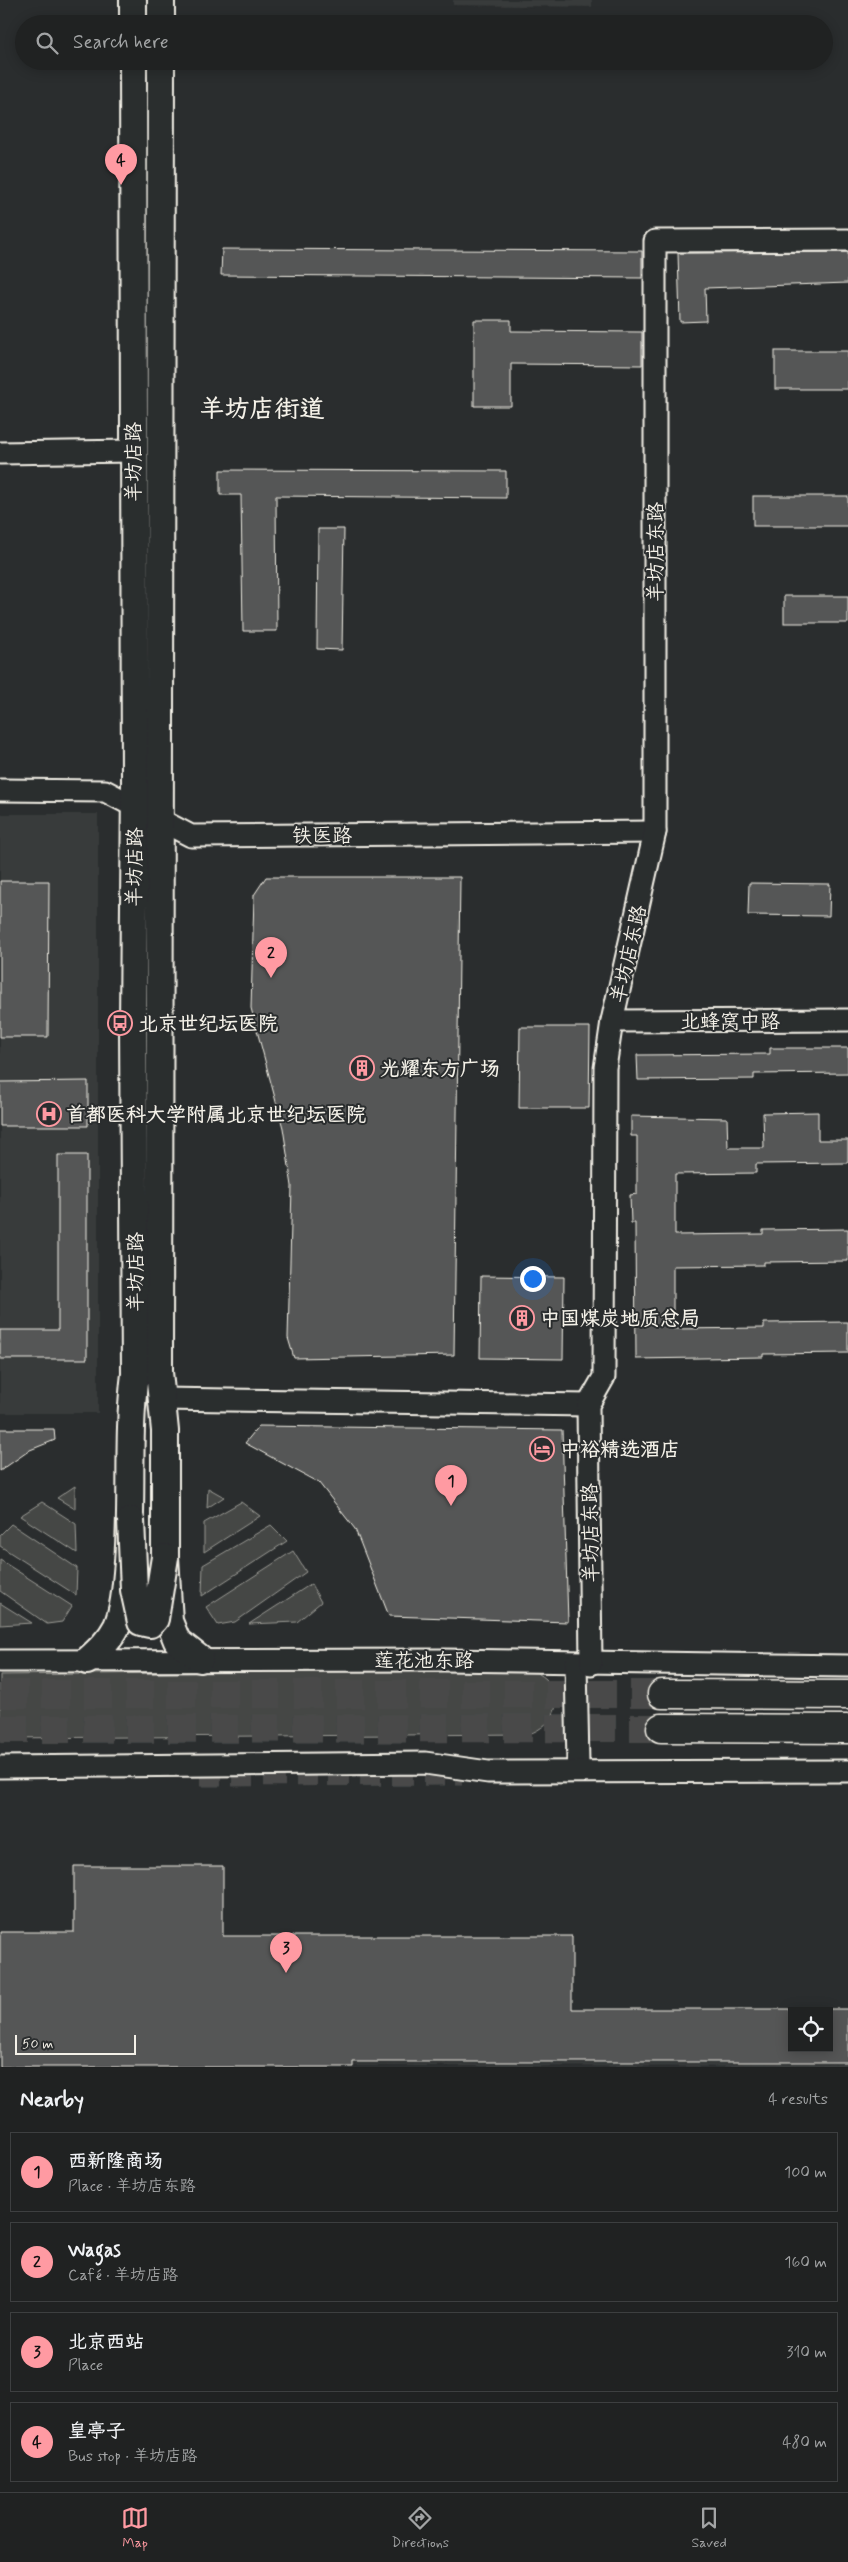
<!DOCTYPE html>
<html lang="en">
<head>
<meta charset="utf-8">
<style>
  body { margin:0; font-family:Mynerve,"LXGW WenKai TC",sans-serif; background:#282a2a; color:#f1f3f6 }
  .controls { position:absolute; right:15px; bottom:15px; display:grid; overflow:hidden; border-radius:0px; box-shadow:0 2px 12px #0003 }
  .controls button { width:45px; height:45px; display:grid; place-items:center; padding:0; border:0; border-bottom:1px solid #3d3f40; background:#202222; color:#f1f3f6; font:25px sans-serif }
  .scale { position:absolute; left:15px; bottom:12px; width:121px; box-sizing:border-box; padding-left:5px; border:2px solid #f4f1e8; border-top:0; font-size:14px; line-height:18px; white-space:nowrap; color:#f4f1e8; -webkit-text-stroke:4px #2a2d2e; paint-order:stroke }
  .you { position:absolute; left:532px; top:1278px; width:18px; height:18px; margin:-12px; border:4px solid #fff; border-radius:50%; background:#1a73e8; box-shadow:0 0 0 8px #1a73e833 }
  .badge { display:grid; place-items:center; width:32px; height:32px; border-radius:50%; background:#ff9aa2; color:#111; font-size:16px; font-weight:700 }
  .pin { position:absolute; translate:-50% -41px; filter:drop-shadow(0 1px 2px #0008) }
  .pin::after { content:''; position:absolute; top:26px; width:18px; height:15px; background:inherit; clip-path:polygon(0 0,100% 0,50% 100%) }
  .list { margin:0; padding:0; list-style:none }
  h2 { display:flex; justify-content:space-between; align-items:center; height:65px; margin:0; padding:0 20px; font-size:21px }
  h2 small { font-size:16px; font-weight:400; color:#a2a4a5 }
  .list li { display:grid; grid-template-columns:32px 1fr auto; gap:15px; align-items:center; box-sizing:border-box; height:80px; margin:0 10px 10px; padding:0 10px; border:1px solid #3d3f40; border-radius:0px }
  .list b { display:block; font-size:19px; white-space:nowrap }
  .list p { margin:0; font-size:16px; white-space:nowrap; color:#a2a4a5 }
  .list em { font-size:16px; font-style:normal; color:#a2a4a5 }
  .icon { flex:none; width:28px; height:28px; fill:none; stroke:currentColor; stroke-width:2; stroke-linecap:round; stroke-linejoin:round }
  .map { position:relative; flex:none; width:848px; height:2067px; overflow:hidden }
  .search { position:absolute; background:#202222; box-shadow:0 2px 12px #0003; left:15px; right:15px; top:15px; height:55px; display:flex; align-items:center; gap:12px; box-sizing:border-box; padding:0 18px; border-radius:28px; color:#a2a4a5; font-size:19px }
  .sheet { height:425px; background:#202222 }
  nav { display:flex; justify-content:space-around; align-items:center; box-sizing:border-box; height:70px; border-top:1px solid #3d3f40; background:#202222; font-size:14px; color:#a2a4a5 }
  nav a { display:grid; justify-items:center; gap:2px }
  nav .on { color:#ff9aa2 }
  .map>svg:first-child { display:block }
</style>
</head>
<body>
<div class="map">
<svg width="848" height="2067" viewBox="0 0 848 2067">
  <rect width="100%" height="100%" fill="#2a2d2e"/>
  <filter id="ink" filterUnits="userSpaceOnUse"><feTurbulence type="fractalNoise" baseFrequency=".02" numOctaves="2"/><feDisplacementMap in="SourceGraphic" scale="10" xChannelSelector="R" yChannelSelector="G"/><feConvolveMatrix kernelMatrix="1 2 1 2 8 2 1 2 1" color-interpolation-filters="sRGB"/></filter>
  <g filter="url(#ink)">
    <!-- built -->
    <g fill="#373a3a">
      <polygon points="453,0 592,0 592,7 453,5"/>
      <rect x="0" y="814" width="98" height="599"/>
      <polygon points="848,2063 848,2067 0,2065"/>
    </g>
    <!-- green -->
    <g fill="#444645" stroke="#9c9c96">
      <polygon points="75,1486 75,1509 57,1498"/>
      <polygon points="208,1488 224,1497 207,1508"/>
      <polygon points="42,1502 76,1524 77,1553 20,1516"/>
      <polygon points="241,1502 260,1516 204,1552 204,1523"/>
      <polygon points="11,1524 77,1568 76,1595 0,1546 0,1535"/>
      <polygon points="271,1525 287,1541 202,1596 203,1565"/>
      <polygon points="293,1551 306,1572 235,1622 218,1625 206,1607"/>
      <polygon points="0,1560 72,1606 62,1622 47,1624 0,1591"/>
      <polygon points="311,1584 321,1602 297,1622 249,1624"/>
      <polygon points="0,1603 32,1623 0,1625"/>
      <path d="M530 1669C535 1672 542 1675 546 1679 566 1701 554 1725 529 1734L0 1738V1675Z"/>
    </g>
    <!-- building -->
    <g fill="#555756" stroke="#f4f1e8">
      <polygon points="222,249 642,251 642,278 221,275"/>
      <polygon points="848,252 848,283 705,288 706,321 680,322 678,253"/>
      <polygon points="474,320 511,320 511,331 642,332 642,365 511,364 511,406 474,406"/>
      <rect x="775" y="351" width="73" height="38"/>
      <polygon points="220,470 506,471 506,498 276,496 277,631 243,631 241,495 220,495"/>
      <rect x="753" y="496" width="95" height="30"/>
      <polygon points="318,529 344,529 342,650 317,649"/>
      <rect x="784" y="596" width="64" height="27"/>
      <polygon points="266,877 460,877 454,1355 294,1358 288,1338 292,1186 283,1128 251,1008 254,895"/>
      <polygon points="0,881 49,881 48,1037 0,1037"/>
      <polygon points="749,883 830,884 829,916 748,915"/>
      <polygon points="520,1027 590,1027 589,1108 519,1108"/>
      <polygon points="770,1048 848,1048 848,1073 754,1074 754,1079 638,1080 637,1055 770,1054"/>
      <polygon points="88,1081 88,1126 0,1126 0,1082"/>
      <polygon points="818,1112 818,1140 848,1140 848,1163 756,1164 756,1173 675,1174 675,1235 763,1234 763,1230 848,1229 848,1261 764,1262 764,1265 673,1266 673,1329 764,1328 764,1323 848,1322 848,1353 763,1354 763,1357 636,1359 635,1223 631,1223 630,1195 637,1194 637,1136 631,1136 631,1116 727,1118 728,1148 764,1148 763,1113"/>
      <polygon points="58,1155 87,1155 87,1359 0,1359 0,1330 58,1330"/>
      <polygon points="481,1276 564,1277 563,1359 480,1358"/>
      <polygon points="259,1426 562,1430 568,1622 389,1616 355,1529 319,1483 245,1443"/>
      <polygon points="0,1429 54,1429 55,1440 30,1450 0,1471"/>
      <polygon points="74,1866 223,1866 223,1936 572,1936 572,2009 792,2009 792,2048 829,2048 829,2009 848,2009 848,2062 353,2062 353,2067 0,2067 0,1932 74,1932"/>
    </g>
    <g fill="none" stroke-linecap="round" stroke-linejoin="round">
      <!-- minor-tunnel -->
      <polyline stroke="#484a4a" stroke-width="21" stroke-dasharray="21 11" stroke-linecap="butt" points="200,1776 462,1775"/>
      <!-- highway-tunnel -->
      <g stroke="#484a4a" stroke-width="28" stroke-dasharray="28 14" stroke-linecap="butt">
        <polyline points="0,1694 662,1694"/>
        <polyline points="0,1729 661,1728"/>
      </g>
      <defs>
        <g id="minor">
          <polyline points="0,453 133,451"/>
          <polyline points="0,790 105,791 191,836 655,832"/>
          <polyline points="612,1021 848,1020"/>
          <polyline points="162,1399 588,1405"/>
          <polyline points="0,1661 444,1660 848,1666"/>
          <polyline points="576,1663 578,1764"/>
          <polyline points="591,1664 588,1405 604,1377 605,1068 612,1021 655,832 655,241 848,240"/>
          <polyline points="0,1767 425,1763 488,1772 848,1771"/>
        </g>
        <g id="major">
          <polyline points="133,0 133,24"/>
          <polyline points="161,24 161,0"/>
          <polyline points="161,61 159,1372 165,1431 165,1557 169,1621 177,1641 200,1659"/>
          <path d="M87 1661C99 1650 110 1640 117 1626 125 1607 126 1582 128 1562 133 1499 127 1437 135 1374L133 1024 135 782 133 61"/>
        </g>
        <g id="highway">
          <polyline points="662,1694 848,1695"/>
          <polyline points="661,1728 848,1729"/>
        </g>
      </defs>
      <!-- minor casing -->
      <use href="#minor" stroke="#f4f1e8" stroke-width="25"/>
      <!-- major casing -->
      <use href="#major" stroke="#f4f1e8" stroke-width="30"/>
      <!-- highway casing -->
      <use href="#highway" stroke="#f4f1e8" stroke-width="31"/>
      <!-- minor -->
      <use href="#minor" stroke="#2a2d2e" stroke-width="21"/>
      <!-- major -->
      <use href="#major" stroke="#2a2d2e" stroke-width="26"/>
      <!-- highway -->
      <use href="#highway" stroke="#2a2d2e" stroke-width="28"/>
      <defs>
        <polyline id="major-bridge" points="131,1520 134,1590 141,1622 150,1624 155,1619 165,1557"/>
      </defs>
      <!-- major-bridge casing -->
      <use href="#major-bridge" stroke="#f4f1e8" stroke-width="30" stroke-linecap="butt"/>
      <!-- major-bridge -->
      <use href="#major-bridge" stroke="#2a2d2e" stroke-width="26"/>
    </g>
  </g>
  <!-- icons -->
  <defs>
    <symbol id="bus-ring" viewBox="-11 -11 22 22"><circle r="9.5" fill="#2a2d2e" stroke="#ff9aa2" stroke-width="1.5"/><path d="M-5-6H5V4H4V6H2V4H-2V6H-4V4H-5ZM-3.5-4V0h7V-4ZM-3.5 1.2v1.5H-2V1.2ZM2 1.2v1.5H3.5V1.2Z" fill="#ff9aa2"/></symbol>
    <symbol id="building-ring" viewBox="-11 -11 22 22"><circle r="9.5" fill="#2a2d2e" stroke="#ff9aa2" stroke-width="1.5"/><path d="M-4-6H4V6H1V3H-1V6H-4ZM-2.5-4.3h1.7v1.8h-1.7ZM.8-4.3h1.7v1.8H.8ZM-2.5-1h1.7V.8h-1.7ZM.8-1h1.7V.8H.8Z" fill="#ff9aa2"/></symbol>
    <symbol id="hospital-ring" viewBox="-11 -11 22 22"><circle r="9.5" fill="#2a2d2e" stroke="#ff9aa2" stroke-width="1.5"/><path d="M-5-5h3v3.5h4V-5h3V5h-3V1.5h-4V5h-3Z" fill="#ff9aa2"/></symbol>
    <symbol id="hotel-ring" viewBox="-11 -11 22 22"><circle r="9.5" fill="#2a2d2e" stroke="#ff9aa2" stroke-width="1.5"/><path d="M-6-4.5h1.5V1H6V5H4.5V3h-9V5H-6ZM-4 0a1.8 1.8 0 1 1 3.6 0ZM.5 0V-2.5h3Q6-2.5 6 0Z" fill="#ff9aa2"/></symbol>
  </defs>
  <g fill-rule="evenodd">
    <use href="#bus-ring" x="106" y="1009" width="28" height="28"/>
    <use href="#building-ring" x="348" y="1054" width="28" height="28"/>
    <use href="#hospital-ring" x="35" y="1100" width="28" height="28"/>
    <use href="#building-ring" x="508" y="1304" width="28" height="28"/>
    <use href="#hotel-ring" x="528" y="1435" width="28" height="28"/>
  </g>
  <g text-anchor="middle" stroke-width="4" stroke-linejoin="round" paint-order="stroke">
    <!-- street labels -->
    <g font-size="20" fill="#f4f1e8" stroke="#2a2d2e">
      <text transform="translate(133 462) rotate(-90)" y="7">羊坊店路</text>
      <text transform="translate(655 552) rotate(-90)" y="7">羊坊店东路</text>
      <text x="322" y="842">铁医路</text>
      <text transform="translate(134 867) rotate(-89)" y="7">羊坊店路</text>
      <text transform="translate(628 954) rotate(-77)" y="7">羊坊店东路</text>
      <text x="730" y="1028">北蜂窝中路</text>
      <text transform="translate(135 1272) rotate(-90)" y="7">羊坊店路</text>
      <text transform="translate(590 1533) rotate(-91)" y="7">羊坊店东路</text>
      <text x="424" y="1667">莲花池东路</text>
    </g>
    <!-- poi labels -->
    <g font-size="20" font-weight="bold" fill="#f4f1e8" stroke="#2a2d2e" text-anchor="start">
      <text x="138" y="1030">北京世纪坛医院</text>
      <text x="380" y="1075">光耀东方广场</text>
      <text x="66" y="1121">首都医科大学附属北京世纪坛医院</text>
      <text x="540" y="1325">中国煤炭地质总局</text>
      <text x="560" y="1456">中裕精选酒店</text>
    </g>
    <!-- district labels -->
    <g font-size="25" font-weight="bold" fill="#f4f1e8" stroke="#2a2d2e">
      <text x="262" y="417">羊坊店街道</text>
    </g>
  </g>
</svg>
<div class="controls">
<button><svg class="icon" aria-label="locate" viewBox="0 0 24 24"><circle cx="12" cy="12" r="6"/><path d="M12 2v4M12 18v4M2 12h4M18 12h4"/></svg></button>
</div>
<div class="scale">50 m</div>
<div class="you"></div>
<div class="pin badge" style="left:451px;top:1506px">1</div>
<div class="pin badge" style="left:271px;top:978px">2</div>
<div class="pin badge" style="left:286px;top:1973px">3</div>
<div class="pin badge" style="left:121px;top:185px">4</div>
<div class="search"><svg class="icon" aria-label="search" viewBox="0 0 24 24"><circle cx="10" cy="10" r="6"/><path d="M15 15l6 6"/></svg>Search here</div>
</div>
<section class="sheet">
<h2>Nearby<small>4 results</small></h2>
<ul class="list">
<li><span class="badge">1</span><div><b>西新隆商场</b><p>Place · 羊坊店东路</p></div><em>100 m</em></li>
<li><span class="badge">2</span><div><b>Wagas</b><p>Café · 羊坊店路</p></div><em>160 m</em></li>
<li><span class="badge">3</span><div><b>北京西站</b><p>Place</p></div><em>310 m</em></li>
<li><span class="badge">4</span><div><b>皇亭子</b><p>Bus stop · 羊坊店路</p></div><em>480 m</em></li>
</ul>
</section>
<nav>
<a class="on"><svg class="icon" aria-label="map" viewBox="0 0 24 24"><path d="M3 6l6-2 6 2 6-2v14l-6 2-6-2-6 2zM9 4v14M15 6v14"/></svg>Map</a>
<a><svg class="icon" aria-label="directions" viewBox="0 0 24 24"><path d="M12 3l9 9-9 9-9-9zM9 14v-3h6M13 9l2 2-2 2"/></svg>Directions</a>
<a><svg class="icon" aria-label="saved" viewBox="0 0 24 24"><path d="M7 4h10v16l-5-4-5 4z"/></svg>Saved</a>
</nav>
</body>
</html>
